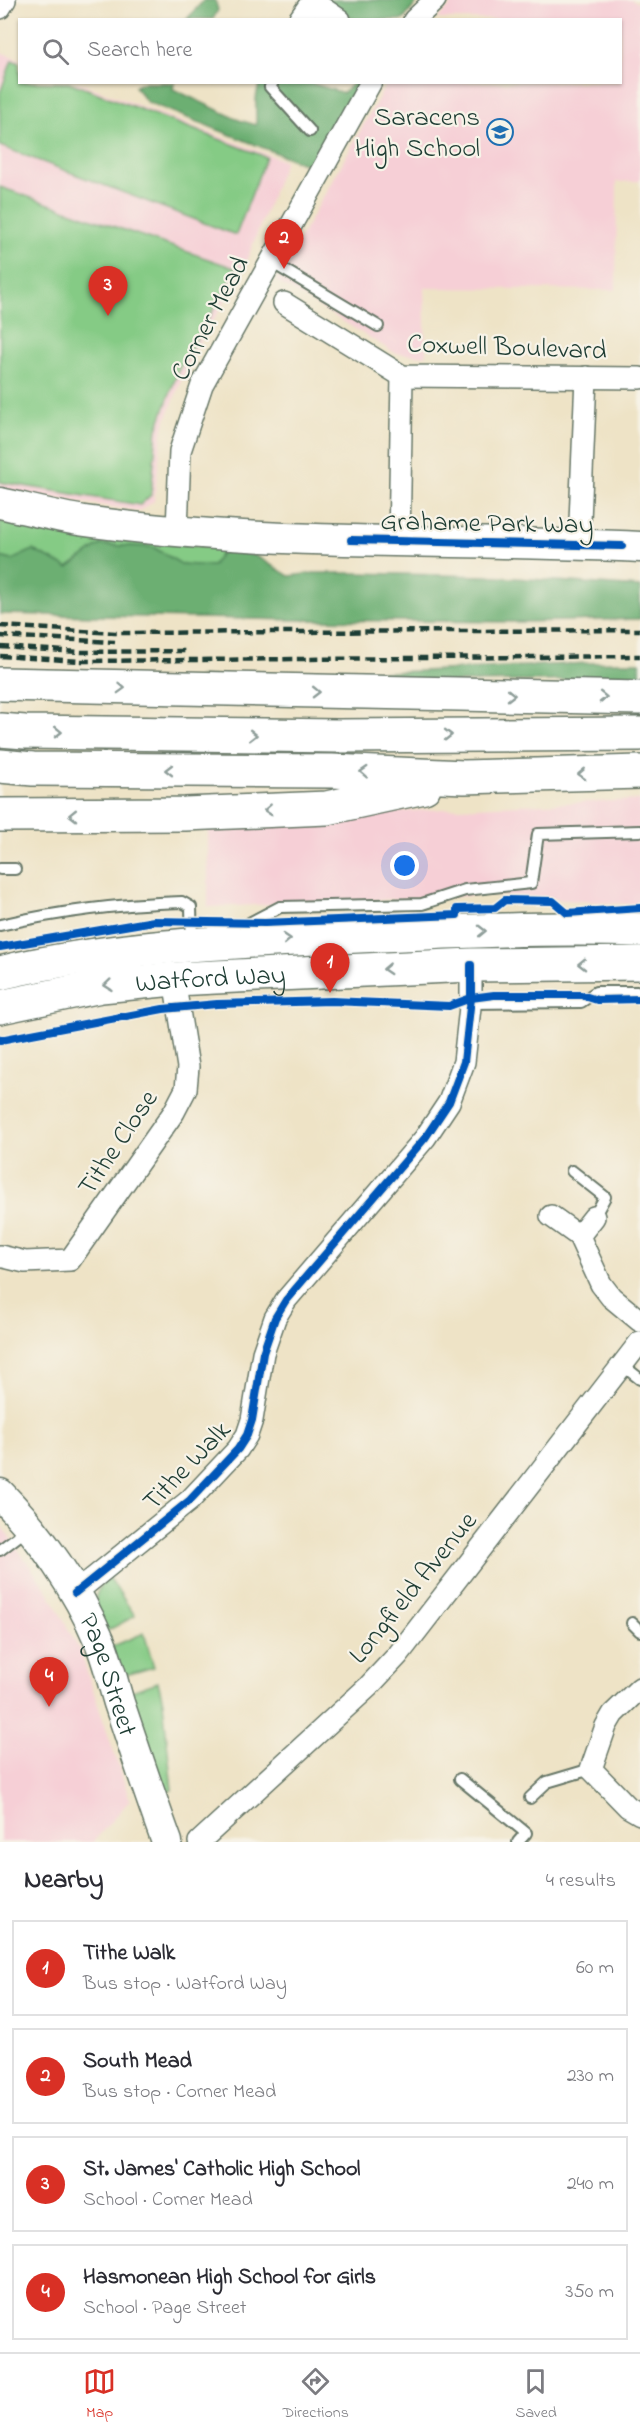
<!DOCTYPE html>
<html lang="en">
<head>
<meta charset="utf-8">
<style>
  body { margin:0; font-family:"Indie Flower",sans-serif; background:#f7f7f7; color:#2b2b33 }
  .you { position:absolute; left:405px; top:866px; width:21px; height:21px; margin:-15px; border:4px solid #fff; border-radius:50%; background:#1a73e8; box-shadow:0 0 0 9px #1a73e833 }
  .badge { display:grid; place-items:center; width:39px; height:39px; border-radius:50%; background:#d93025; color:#fff; font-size:20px; font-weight:700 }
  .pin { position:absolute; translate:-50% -50px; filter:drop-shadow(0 2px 3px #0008) }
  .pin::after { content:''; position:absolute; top:32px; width:21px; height:18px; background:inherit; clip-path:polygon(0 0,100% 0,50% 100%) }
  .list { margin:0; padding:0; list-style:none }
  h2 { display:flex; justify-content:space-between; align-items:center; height:78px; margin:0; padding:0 24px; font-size:26px }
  h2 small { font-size:20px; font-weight:400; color:#7c7c81 }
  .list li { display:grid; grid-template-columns:39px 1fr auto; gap:18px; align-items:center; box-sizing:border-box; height:96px; margin:0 12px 12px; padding:0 12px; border:2px solid #e1e1e2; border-radius:0px }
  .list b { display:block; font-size:22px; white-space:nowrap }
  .list p { margin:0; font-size:20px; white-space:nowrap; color:#7c7c81 }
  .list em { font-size:20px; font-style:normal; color:#7c7c81 }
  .icon { flex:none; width:33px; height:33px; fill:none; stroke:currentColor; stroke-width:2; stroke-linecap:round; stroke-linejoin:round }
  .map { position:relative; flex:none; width:640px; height:1842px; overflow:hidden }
  .search { position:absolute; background:#fff; box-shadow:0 2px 4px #0004; left:18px; right:18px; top:18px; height:66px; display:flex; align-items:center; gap:15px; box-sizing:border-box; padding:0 21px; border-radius:0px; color:#7c7c81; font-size:22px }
  .sheet { height:510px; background:#fff }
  nav { display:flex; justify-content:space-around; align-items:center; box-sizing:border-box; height:84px; border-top:2px solid #e1e1e2; background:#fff; font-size:16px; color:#7c7c81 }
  nav a { display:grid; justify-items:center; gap:3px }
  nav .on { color:#d93025 }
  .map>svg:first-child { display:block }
</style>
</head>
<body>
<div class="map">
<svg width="640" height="1842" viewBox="0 0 640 1842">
  <rect width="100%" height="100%" fill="#f7f3e8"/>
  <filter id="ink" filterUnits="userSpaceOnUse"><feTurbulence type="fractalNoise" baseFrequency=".0167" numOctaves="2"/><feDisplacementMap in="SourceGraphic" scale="12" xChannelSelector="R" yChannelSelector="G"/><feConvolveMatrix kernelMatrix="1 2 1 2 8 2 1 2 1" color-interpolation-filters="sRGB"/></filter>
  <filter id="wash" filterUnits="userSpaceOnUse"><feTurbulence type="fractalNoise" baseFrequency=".008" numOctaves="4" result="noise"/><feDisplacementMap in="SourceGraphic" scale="24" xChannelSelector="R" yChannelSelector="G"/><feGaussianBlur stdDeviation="1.35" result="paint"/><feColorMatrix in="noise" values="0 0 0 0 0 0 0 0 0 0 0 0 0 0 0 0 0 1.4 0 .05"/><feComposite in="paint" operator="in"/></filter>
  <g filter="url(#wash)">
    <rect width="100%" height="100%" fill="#eee3c6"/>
    <!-- built -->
    <g fill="#f6cfd6">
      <polygon points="456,0 631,0 640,4 640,181 617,182 616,290 424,288 426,356 395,353 276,281 387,83 620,82 620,20 437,19"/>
      <polygon points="0,52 19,59 20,82 80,83 285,161 242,273 190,359 163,427 154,501 140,511 0,490"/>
      <polygon points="640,800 640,905 492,895 208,907 208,823 494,806"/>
      <polygon points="0,1524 49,1593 80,1651 130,1800 93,1842 0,1842"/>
    </g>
    <!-- green -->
    <g fill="#85cb85" stroke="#52845c" stroke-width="1.5">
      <polygon points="12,60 19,63 20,82 71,83 266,157 236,235 0,146 0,93"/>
      <polygon points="0,187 237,269 178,371 157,429 151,495 140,505 0,482"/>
      <polygon points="0,521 57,531 225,548 212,566 181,564 153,547 100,545 68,568 33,550 12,560 0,557"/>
      <path d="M109 1577 135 1616 105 1632C96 1608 87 1597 109 1577Z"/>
      <polygon points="144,1633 154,1667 122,1676 111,1647"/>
      <polygon points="158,1682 163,1702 172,1790 159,1794 126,1693"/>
    </g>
    <!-- forest -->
    <g fill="#6caf72" stroke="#467653" stroke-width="1.5">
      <polygon points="204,0 215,0 218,10 213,19 187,19"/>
      <polygon points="327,0 419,0 403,20 353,19 327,4"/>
      <path d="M141 83H174L173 89 239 120 256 125C257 111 253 96 261 83H311L343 93 353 83H364L317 169 147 102 135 87Z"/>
      <polygon points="100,545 153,547 181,564 212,566 225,548 256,556 289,576 314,573 354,573 486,576 640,587 640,619 523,622 298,620 0,614 0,557 12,560 33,550 68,568"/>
      <polygon points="611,662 640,662 640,681 598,680 406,683 198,677 421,671"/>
    </g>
  </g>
  <g filter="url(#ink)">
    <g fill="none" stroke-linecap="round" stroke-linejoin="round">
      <defs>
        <g id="lane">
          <polyline points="273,82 270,87 310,131"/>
          <polyline points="271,262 378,326"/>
          <polyline points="0,869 15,869"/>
          <path d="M0 925C61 911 120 904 182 902L191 907 192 943"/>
          <polyline points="232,932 280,907 422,904 465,890 531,883 538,834 640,831"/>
          <polyline points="470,1003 581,1002 596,992 640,992"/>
          <polyline points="572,1171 605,1197 594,1217"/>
          <polyline points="622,1365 640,1379"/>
          <polyline points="0,1550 29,1528"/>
          <polyline points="632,1623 640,1631"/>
          <polyline points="460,1779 526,1833 518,1842"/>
          <polyline points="530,1798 547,1782 591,1769"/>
        </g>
        <g id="street">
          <polyline points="312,1 340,20"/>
          <polyline points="0,8 5,0"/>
          <polyline points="299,20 313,0"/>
          <polyline points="414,20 435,0"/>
          <polyline points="284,303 402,376 640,378"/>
          <polyline points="177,531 180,451 202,385 371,82"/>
          <polyline points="399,543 402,376"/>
          <polyline points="579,545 586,377"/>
          <polyline points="551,1216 579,1236 601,1284 611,1297 640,1321"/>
          <polyline points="579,1236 594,1217"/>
          <polyline points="0,1256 25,1262 70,1260 174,1112 186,1089 188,1067 174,979"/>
          <polyline points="75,1593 190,1500 238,1449 247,1435 252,1420 263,1353 275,1318 286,1300 425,1138 449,1102 464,1062 471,998 471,965"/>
          <polyline points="640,1688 613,1714 606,1726 591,1769 628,1807 640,1814"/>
          <polyline points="199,1842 368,1687 398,1655 640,1342"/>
        </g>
        <g id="secondary">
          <path d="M0 503C28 509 56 517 85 521 269 547 455 538 640 547"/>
          <path id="s1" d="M0 1494C41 1536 77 1588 100 1642 108 1662 113 1683 119 1703 135 1750 150 1796 167 1842"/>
        </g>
        <g id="highway">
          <polyline points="0,684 640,698"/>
          <polyline points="0,730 25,732 337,736 640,734"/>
          <polyline points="0,766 33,769 332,771 464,777 640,772"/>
          <polyline points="0,815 185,814 327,808 424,787"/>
          <path d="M0 973C113 946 224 942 339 937 439 932 540 927 640 930"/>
          <path id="s2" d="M0 1007 101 986 174 979 471 965 640 963"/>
        </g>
      </defs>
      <!-- lane casing -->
      <use href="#lane" stroke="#677767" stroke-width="14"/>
      <!-- street casing -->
      <use href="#street" stroke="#677767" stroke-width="24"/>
      <!-- secondary casing -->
      <use href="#secondary" stroke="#677767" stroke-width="33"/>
      <!-- highway casing -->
      <use href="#highway" stroke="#677767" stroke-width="36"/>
      <!-- lane -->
      <use href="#lane" stroke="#fff" stroke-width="10"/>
      <!-- street -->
      <use href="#street" stroke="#fff" stroke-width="21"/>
      <!-- secondary -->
      <use href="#secondary" stroke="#fff" stroke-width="30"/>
      <!-- highway -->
      <use href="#highway" stroke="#fff" stroke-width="33"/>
      <!-- rail -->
      <g stroke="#1f3d34" stroke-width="4.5" stroke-dasharray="9 4.5" stroke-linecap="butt">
        <polyline points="0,626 115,633 640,630"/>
        <polyline points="0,636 115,642"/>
        <polyline points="0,647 81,652 186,651"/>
        <polyline points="0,656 81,661 640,656"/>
      </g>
      <defs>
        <g id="cycleway">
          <polyline points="351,540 622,546"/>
          <polyline points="0,947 154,921 265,923 457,915 457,909 495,908 505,900 553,901 567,913 640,908"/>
          <polyline points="0,1040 163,1009 217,1004 332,1001 449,1006 471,998 494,995 581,995 597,1000 640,999"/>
          <polyline points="75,1593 190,1500 238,1449 247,1435 252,1420 263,1353 275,1318 286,1300 425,1138 449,1102 464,1062 471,998 471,965"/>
        </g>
      </defs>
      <!-- cycleway casing -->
      <use href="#cycleway" stroke="#f7f3e8" stroke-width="11"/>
      <!-- cycleway -->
      <use href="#cycleway" stroke="#0057b8" stroke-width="8"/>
    </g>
    <!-- one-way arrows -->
    <defs><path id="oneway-chevron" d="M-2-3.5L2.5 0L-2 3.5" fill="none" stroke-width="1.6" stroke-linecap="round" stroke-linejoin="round" transform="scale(1.5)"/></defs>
    <g stroke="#8f9e9a">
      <use href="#oneway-chevron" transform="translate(121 688) rotate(2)"/>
      <use href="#oneway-chevron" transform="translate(316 692) rotate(1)"/>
      <use href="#oneway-chevron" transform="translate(511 695) rotate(1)"/>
      <use href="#oneway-chevron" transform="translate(603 697) rotate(1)"/>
      <use href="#oneway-chevron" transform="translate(58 732) rotate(1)"/>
      <use href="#oneway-chevron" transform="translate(253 735) rotate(1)"/>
      <use href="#oneway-chevron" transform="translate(448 735)"/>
      <use href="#oneway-chevron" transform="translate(169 770) rotate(-180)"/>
      <use href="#oneway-chevron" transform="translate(364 772) rotate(-177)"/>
      <use href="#oneway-chevron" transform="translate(582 774) rotate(178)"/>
      <use href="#oneway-chevron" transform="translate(268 810) rotate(177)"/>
      <use href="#oneway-chevron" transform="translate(73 815) rotate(179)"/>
      <use href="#oneway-chevron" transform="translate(482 931) rotate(-1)"/>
      <use href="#oneway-chevron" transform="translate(287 939) rotate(-3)"/>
      <use href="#oneway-chevron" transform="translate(582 964) rotate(179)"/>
      <use href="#oneway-chevron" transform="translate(387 969) rotate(177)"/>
      <use href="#oneway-chevron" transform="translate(108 985) rotate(174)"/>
    </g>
  </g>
  <!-- icons -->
  <defs>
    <symbol id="school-ring" viewBox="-11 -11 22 22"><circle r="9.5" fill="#f7f3e8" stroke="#1f6fb2" stroke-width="1.5"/><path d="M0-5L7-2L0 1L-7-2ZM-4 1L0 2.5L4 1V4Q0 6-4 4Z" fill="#1f6fb2"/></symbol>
  </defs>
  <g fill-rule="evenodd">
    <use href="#school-ring" x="485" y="117" width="30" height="30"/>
  </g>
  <g text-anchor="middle" stroke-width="4.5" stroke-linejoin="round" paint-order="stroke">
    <!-- poi labels -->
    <g font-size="27" fill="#1f3d34" stroke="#f7f3e8" text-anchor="end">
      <text x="480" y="125">Saracens<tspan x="480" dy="31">High School</tspan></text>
    </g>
    <!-- street labels -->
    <g font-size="27" fill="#1f3d34" stroke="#f7f3e8">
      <text transform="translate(209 318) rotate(-62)" y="9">Corner Mead</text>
      <text transform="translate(507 346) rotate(2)" y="9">Coxwell Boulevard</text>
      <text transform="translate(487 522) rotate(1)" y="9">Grahame Park Way</text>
      <text dy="9" stroke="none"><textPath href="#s2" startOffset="213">Watford Way</textPath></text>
      <text transform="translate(117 1142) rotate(-56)" y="9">Tithe Close</text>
      <text transform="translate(186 1465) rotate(-46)" y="9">Tithe Walk</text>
      <text transform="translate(412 1587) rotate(-51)" y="9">Longfield Avenue</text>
      <text dy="9" stroke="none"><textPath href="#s1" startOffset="213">Page Street</textPath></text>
    </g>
  </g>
</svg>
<div class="you"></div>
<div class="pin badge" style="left:330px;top:993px">1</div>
<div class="pin badge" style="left:284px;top:269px">2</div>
<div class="pin badge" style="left:108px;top:316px">3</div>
<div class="pin badge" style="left:49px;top:1707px">4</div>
<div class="search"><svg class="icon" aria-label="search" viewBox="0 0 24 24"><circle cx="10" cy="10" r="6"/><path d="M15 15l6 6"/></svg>Search here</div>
</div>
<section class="sheet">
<h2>Nearby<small>4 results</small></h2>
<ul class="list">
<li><span class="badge">1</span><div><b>Tithe Walk</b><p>Bus stop · Watford Way</p></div><em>60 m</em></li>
<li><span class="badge">2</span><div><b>South Mead</b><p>Bus stop · Corner Mead</p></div><em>230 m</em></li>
<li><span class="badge">3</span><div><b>St. James' Catholic High School</b><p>School · Corner Mead</p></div><em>240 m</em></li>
<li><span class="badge">4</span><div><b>Hasmonean High School for Girls</b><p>School · Page Street</p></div><em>350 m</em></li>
</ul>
</section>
<nav>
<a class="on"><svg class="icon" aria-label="map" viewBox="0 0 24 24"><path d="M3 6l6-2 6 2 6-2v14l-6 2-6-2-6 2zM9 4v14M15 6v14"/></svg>Map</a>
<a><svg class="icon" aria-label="directions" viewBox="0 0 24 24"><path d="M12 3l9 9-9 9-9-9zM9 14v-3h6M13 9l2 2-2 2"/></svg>Directions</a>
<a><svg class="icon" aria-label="saved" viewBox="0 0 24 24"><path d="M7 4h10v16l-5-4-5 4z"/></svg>Saved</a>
</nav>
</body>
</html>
